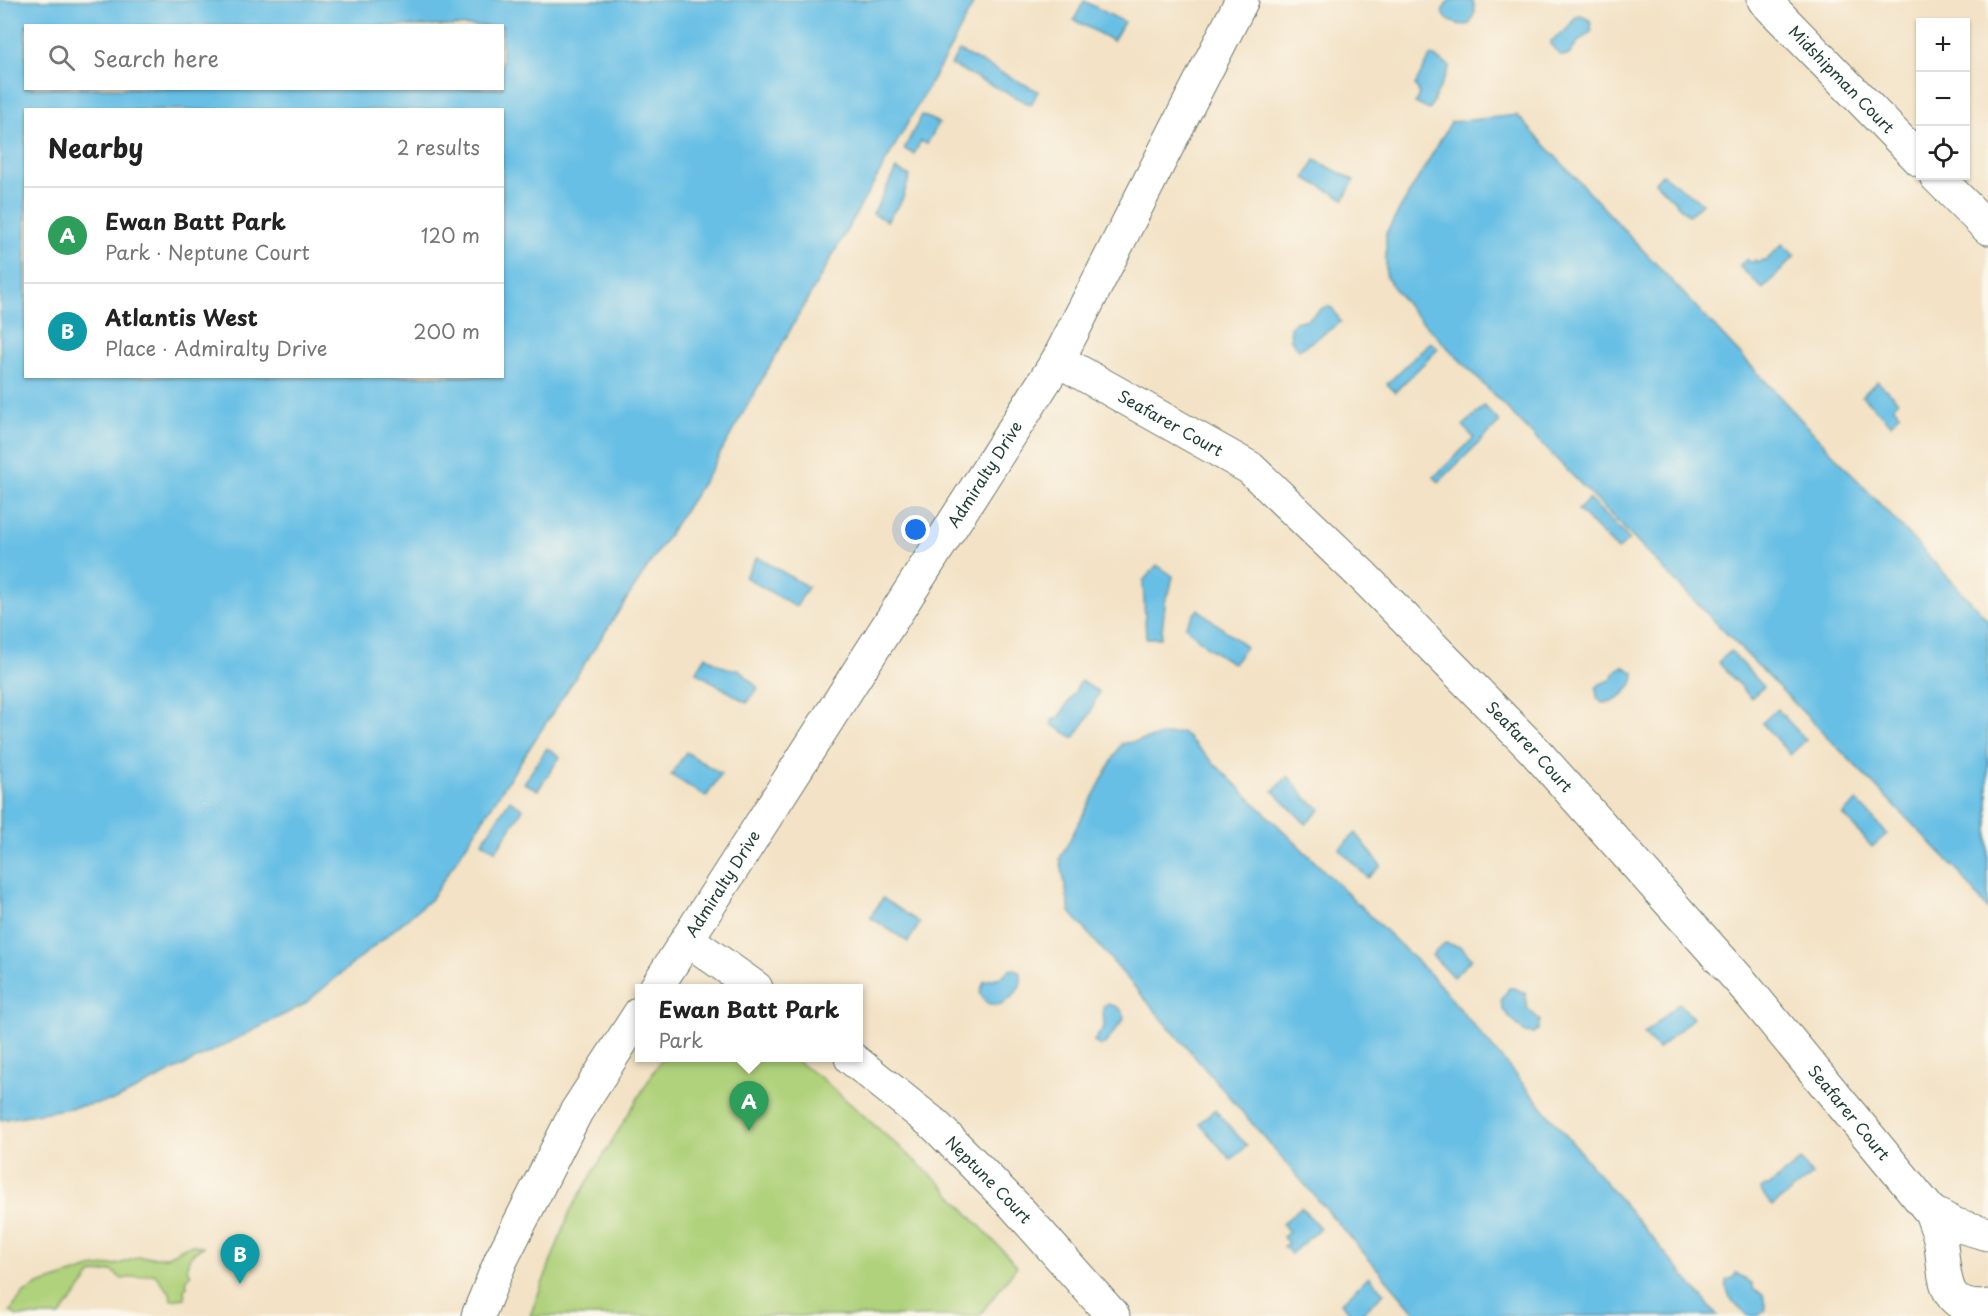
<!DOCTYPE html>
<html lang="en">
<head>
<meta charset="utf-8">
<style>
  body { margin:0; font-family:"Playpen Sans",sans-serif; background:#f2f2f2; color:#222 }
  .controls { position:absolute; right:18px; top:18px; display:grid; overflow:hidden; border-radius:0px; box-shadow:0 2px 4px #0004 }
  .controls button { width:54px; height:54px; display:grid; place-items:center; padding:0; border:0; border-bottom:2px solid #e0e0e0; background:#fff; color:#222; font:30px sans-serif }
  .you { position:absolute; left:916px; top:530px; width:21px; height:21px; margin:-15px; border:4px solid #fff; border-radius:50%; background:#1a73e8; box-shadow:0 0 0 9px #1a73e833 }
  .badge { display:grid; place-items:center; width:39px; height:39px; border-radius:50%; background:#d93025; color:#fff; font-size:20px; font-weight:700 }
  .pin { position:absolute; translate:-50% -50px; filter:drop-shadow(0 2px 3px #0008) }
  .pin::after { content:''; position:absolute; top:32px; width:21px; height:18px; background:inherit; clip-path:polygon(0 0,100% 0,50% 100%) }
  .popup { position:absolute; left:635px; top:984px; width:228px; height:78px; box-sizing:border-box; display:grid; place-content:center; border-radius:0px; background:#fff; filter:drop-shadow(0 2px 4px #0005); font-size:20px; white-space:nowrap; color:#767676 }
  .popup b { font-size:22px; color:#222 }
  .popup::after { content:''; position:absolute; left:50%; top:100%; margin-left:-12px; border:12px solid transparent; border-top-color:#fff }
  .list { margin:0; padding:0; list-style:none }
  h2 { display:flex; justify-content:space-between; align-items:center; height:78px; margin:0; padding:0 24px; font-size:26px }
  h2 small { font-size:20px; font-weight:400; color:#767676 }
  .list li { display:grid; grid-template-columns:39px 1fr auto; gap:18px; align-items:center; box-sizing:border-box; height:96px; padding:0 24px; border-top:2px solid #e0e0e0 }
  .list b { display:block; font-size:22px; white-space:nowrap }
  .list p { margin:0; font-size:20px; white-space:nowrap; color:#767676 }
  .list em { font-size:20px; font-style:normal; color:#767676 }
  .icon { flex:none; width:33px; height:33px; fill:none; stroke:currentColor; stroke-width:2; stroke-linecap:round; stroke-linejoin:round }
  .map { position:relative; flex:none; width:1988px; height:1316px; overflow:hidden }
  .search { position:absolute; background:#fff; box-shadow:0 2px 4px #0004; left:24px; top:24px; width:480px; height:66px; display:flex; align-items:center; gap:15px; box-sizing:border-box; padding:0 21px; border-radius:0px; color:#767676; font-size:22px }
  .panel { position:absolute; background:#fff; box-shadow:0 2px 4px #0004; left:24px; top:108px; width:480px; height:270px; border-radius:0px }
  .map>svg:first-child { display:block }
</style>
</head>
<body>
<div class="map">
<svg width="1988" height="1316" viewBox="0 0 1988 1316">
  <rect width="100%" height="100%" fill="#fbf7ec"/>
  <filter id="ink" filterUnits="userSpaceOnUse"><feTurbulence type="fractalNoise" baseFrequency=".0167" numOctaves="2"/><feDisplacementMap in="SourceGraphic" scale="12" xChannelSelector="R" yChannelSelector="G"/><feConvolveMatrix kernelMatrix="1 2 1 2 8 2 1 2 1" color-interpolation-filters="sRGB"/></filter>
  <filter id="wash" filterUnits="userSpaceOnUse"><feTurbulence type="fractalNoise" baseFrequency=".008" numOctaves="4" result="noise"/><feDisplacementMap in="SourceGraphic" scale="24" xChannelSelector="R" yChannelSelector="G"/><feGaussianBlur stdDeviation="1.35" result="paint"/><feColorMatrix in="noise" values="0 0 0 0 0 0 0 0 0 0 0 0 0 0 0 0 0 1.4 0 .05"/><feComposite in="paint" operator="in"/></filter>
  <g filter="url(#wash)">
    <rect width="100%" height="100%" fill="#f3e2c5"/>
    <!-- green -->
    <g fill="#b0d27b" stroke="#688858" stroke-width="1.5">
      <polygon points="662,1058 792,1058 821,1078 940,1183 1017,1266 979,1316 530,1316 570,1211"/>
      <path d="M195 1245 203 1247C192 1253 188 1256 187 1269L191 1274 186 1280 187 1286 184 1289 185 1298 171 1300 170 1292C163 1287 161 1280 154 1274L122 1279 112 1271 92 1274 60 1316H17L10 1311 24 1293 38 1285 91 1268 119 1264 139 1257H166L187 1246Z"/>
    </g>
    <!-- water -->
    <g fill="#68bfe5" stroke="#447e8c" stroke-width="1.5" fill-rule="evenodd">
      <path d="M0 0H975L952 45 709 473 431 899 303 1005 116 1100 0 1120ZM26 26H502V88H26ZM26 110H502V376H26Z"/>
      <path d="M1449 0H1473L1475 11 1470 24C1459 27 1445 21 1442 11Z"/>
      <polygon points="1084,1 1124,22 1113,41 1074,20"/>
      <polygon points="1581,16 1590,20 1592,31 1578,42 1569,55 1561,56 1550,44 1551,41 1566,30 1576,17"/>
      <polygon points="959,51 1038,91 1031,105 951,65"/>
      <path d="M1431 55 1450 66 1429 110 1415 103C1420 95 1420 92 1415 85Z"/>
      <polygon points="922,115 939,123 927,144 921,141 914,154 904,149"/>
      <polygon points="1517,115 1988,620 1988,910 1958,871 1409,308 1386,277 1386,233 1451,122"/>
      <polygon points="1315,160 1354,180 1344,199 1305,178"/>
      <polygon points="896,169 910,176 902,200 887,221 873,214"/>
      <polygon points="1662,174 1702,203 1689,216 1655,182"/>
      <polygon points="1782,244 1795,256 1763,289 1739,266 1747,259 1751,263 1755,260 1758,263 1762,260 1765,262"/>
      <path d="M1328 306 1333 309 1341 322 1299 350 1291 340 1290 327C1295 320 1299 322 1307 319 1315 316 1317 309 1328 306Z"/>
      <polygon points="1430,342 1438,349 1395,392 1387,384"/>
      <polygon points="1877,381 1898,401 1893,406 1900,414 1891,424 1862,396"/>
      <polygon points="1484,406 1500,422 1439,482 1434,477 1474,438 1463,426"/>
      <polygon points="1589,499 1629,539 1618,550 1578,510"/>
      <polygon points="757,557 808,587 796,607 745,577"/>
      <polygon points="1157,565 1173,576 1170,590 1166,597 1161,638 1146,638 1143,581"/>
      <polygon points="1198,609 1246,647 1233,664 1207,647 1185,626"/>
      <polygon points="1731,651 1764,687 1751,698 1718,662"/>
      <path d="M706 656C717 664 725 670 739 669L758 688 747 703 696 672Z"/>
      <path d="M1623 666 1634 673C1635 689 1617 702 1602 703L1597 697 1596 688 1600 684 1611 680 1616 670Z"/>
      <polygon points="1081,681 1099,692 1089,716 1074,738 1051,724 1053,719 1059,718"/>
      <polygon points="1777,709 1806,740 1790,755 1762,723"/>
      <polygon points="1182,732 1433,977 1718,1316 1418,1316 1070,912 1060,858 1121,744"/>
      <polygon points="547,748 560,757 538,790 524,783"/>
      <polygon points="686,752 721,774 706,797 671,775"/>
      <polygon points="1288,776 1307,799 1321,809 1306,824 1273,791"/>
      <polygon points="510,800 523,809 496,851 482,842"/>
      <polygon points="1857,801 1887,834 1872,847 1843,814"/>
      <polygon points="1356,833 1381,866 1368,878 1339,849"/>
      <polygon points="883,898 920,923 908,942 870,917"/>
      <polygon points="1445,943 1461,947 1472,959 1453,977 1432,955"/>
      <path d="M1015 969C1018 971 1020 972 1021 976 1025 990 993 1023 980 993L984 981 1001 977 1009 970Z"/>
      <polygon points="1509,988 1515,988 1526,994 1527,1008 1540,1020 1538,1030 1533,1033 1524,1032 1503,1010 1501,1001"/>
      <polygon points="1679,1003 1693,1018 1658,1049 1644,1034"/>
      <path d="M1107 1004C1118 1007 1123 1007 1124 1019L1104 1045 1100 1046 1094 1041 1104 1027 1103 1007Z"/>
      <polygon points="1215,1110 1247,1146 1231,1160 1199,1123"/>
      <polygon points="1801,1160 1812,1175 1772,1206 1760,1190 1765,1186 1769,1186"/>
      <polygon points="1301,1207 1320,1228 1291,1254 1284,1246 1288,1243 1283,1237 1289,1232 1282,1224"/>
      <path d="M1736 1273 1752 1283 1754 1290 1763 1295 1766 1310 1758 1316H1749C1737 1308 1724 1295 1727 1280L1733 1278Z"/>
      <polygon points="1369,1276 1384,1293 1359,1316 1353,1316 1341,1303"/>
    </g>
  </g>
  <g filter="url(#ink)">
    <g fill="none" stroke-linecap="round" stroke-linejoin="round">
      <defs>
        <g id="minor">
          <path id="s1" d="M1764 0 1920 160"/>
          <polyline points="1936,176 1988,228"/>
          <path id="s2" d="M1058 360 1250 468 1364 577 1533 749 1742 983 1931 1212C1934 1221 1938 1230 1940 1239 1946 1269 1938 1313 1988 1306"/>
          <polyline points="687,939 756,988"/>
          <path id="s3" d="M656 988 1058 360 1242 0"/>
          <path id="s4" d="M851 1058 935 1125 1016 1207 1113 1316"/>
          <polyline points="1931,1212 1956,1225 1988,1234"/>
          <polyline points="478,1316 501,1260 576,1112 640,1013"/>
        </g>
      </defs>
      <!-- minor casing -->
      <use href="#minor" stroke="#697767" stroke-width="35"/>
      <!-- minor -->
      <use href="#minor" stroke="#fff" stroke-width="33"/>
    </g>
  </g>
  <g text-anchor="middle" stroke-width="6" stroke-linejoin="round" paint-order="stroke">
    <!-- street labels -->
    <g font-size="16" fill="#1f3d34" stroke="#fbf7ec">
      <text dy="6" stroke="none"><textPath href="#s1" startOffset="111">Midshipman Court</textPath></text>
      <text dy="6" stroke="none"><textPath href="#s2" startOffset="129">Seafarer Court</textPath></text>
      <text dy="6" stroke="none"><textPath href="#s3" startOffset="610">Admiralty Drive</textPath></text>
      <text dy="6" stroke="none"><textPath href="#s2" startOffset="615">Seafarer Court</textPath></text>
      <text dy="6" stroke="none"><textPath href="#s3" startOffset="124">Admiralty Drive</textPath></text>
      <text dy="6" stroke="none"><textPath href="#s2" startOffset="1101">Seafarer Court</textPath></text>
      <text dy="6" stroke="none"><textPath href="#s4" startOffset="184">Neptune Court</textPath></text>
    </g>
  </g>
</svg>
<div class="controls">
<button>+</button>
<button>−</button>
<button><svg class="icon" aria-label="locate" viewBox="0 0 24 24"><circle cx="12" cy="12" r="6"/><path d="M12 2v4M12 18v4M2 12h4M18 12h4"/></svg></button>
</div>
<div class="you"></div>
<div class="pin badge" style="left:749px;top:1131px;background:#2e9e5b">A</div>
<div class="popup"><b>Ewan Batt Park</b>Park</div>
<div class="pin badge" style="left:240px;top:1284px;background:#0f9aa8">B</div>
<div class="search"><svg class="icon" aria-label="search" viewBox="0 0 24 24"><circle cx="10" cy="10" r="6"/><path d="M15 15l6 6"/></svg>Search here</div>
<section class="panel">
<h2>Nearby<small>2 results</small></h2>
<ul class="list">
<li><span class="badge" style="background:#2e9e5b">A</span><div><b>Ewan Batt Park</b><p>Park · Neptune Court</p></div><em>120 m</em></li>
<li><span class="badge" style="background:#0f9aa8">B</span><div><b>Atlantis West</b><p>Place · Admiralty Drive</p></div><em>200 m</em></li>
</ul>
</section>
</div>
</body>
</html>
